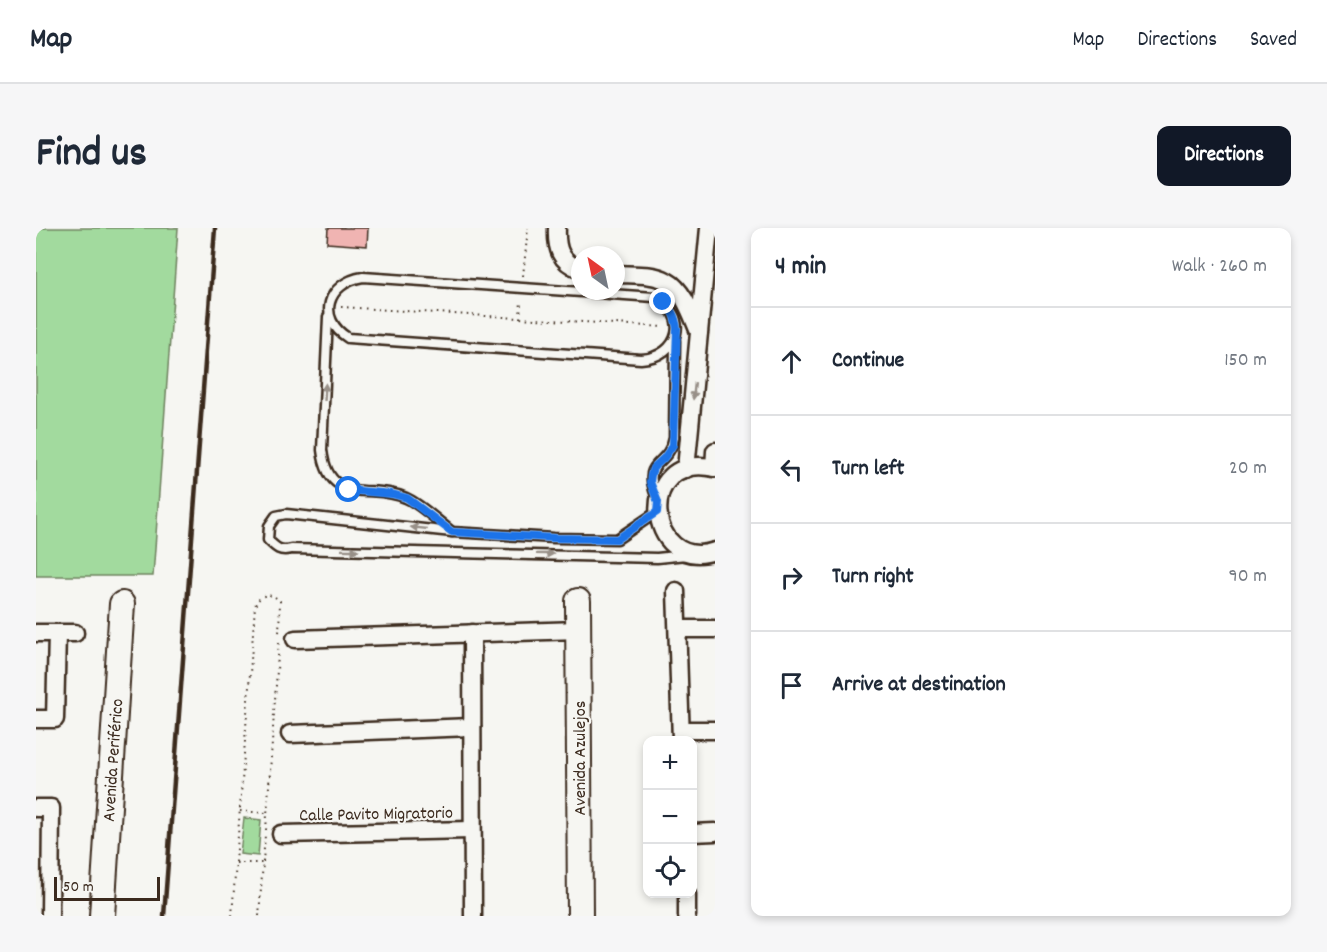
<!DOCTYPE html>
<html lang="en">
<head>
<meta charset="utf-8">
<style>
  body { margin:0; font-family:Dekko,sans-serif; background:#f6f6f7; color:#1f2937 }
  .controls { position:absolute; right:18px; bottom:18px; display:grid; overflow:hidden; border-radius:12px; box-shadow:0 3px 9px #0003 }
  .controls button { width:54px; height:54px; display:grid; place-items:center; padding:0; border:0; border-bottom:2px solid #e0e1e3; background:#fff; color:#1f2937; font:30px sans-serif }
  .compass { position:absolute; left:535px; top:18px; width:54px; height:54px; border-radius:50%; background:#fff; box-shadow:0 3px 9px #0003; rotate:327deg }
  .scale { position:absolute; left:18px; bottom:15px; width:106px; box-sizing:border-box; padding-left:6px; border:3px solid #3b2a1e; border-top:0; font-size:16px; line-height:21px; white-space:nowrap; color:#3b2a1e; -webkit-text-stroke:4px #f6f6f2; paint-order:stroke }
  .stop { position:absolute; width:18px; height:18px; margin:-14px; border:4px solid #1a73e8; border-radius:50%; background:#fff }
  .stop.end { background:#1a73e8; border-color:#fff; box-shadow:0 2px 6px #0008 }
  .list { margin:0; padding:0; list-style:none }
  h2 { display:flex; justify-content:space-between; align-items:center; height:78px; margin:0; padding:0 24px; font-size:26px }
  h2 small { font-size:20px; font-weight:400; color:#747a83 }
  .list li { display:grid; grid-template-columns:39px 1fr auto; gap:18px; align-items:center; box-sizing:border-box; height:108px; padding:0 24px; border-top:2px solid #e0e1e3 }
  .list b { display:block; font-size:22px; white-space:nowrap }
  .list em { font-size:20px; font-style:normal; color:#747a83 }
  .icon { flex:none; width:33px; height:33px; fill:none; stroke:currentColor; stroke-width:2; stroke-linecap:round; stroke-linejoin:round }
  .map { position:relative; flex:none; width:679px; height:688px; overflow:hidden; border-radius:12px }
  header { display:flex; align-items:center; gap:36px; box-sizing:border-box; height:84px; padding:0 30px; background:#fff; border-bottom:2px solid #e0e1e3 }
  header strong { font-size:28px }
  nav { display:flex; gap:33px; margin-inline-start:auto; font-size:21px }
  .intro { display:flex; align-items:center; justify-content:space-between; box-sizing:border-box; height:144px; padding:0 36px }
  h1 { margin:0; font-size:42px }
  .button { padding:15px 27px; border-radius:12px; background:#111827; color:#fff; font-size:21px; font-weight:700 }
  main { display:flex; gap:36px; padding:0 36px }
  aside { flex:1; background:#fff; border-radius:12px; box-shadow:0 3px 9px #0003 }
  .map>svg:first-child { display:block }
</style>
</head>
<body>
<header>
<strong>Map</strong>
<nav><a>Map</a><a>Directions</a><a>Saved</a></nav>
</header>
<div class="intro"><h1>Find us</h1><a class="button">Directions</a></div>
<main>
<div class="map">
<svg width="679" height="688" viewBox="0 0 679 688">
  <rect width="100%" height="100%" fill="#f6f6f2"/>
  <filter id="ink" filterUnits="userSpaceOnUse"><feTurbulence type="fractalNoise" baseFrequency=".0167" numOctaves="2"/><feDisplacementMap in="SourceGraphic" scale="12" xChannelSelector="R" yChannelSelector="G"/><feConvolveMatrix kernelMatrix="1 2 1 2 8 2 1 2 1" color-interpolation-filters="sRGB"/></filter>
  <g filter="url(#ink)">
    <!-- green -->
    <g fill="#a2da9e" stroke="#6e825e" stroke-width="1.5">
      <polygon points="0,0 142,0 117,348 0,348"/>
      <polygon points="208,590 225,592 222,628 204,626"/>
    </g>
    <!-- building -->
    <polygon fill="#f0b4b2" stroke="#3b2a1e" stroke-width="1.5" points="292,0 332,0 331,18 291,15"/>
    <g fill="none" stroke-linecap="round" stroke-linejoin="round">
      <defs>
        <g id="service">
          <path d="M327 49 618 69C655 86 644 129 605 131L312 110C280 90 291 55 327 49Z"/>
          <path d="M292 89 286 222C293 280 336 254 370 270 384 276 403 294 416 304"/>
          <path d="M621 271C604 228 632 242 638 209L639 113"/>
          <path d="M621 284 581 311 518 310 416 304 250 286 240 288 233 298 232 312C240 320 244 324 255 321L621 330 650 327"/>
        </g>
        <g id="minor">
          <path d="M521 0C520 20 524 34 544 41"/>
          <path d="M580 46C596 47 617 45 631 53 648 62 656 88 663 104"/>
          <polyline points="678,240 679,223"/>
          <path d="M679 240C598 222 609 346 679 323"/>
          <polyline points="650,241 673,0"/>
          <polyline points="640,363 645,512"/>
          <polyline points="642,401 679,401"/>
          <polyline points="0,405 21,405 19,491 0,491"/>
          <polyline points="21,405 39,405"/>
          <polyline points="436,405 437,688"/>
          <polyline points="259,411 543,402"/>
          <polyline points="645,502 679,502"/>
          <polyline points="254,506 436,499"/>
          <polyline points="0,580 15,580 14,688"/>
          <polyline points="656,605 679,604"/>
          <polyline points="245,606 436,602"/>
          <polyline points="651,666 651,688"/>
        </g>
        <g id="secondary">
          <polyline points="542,373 544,688"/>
          <polyline points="66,688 86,376"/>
        </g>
      </defs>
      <!-- service casing -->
      <use href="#service" stroke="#3b2a1e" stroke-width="13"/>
      <!-- minor casing -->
      <use href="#minor" stroke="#3b2a1e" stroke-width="21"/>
      <!-- secondary casing -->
      <use href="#secondary" stroke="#3b2a1e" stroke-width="28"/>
      <!-- path -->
      <g stroke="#3b2a1e" stroke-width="2" stroke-dasharray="1.5 4.5" stroke-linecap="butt">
        <polyline points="487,48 492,0"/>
        <polyline points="305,79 628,99"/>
        <polyline points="484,90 485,72"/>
        <polyline points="204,583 231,585"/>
        <polyline points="230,602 243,413"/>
        <polyline points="200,635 227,635"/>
        <path d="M196 688 219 378C223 366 235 364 244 373L243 407"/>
        <polyline points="223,688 229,607"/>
      </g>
      <!-- service -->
      <use href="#service" stroke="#f6f6f2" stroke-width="8"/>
      <!-- minor -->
      <use href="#minor" stroke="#f6f6f2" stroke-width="16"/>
      <!-- secondary -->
      <use href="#secondary" stroke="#f6f6f2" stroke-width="24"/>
      <!-- rail -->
      <polyline stroke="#3b2a1e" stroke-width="4.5" points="128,688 179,0"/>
    </g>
    <!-- one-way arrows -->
    <defs><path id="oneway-solid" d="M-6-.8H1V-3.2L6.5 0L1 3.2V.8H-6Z" transform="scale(1.5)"/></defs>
    <g fill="#989088">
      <use href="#oneway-solid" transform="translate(658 163) rotate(96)"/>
      <use href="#oneway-solid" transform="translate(289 164) rotate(-87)"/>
      <use href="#oneway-solid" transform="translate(383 300) rotate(-174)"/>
      <use href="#oneway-solid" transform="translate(314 322) rotate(1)"/>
      <use href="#oneway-solid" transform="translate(509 326) rotate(1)"/>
    </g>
  </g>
  <g fill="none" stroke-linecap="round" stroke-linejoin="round" filter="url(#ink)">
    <!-- route -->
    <path stroke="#1a73e8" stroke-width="8" d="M313 262 356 266 371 270 416 304 518 310 581 311 621 284 622 274 614 254 615 247 617 240 628 230 637 217 641 100C639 88 636 82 627 74"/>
  </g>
  <g text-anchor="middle" stroke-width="4.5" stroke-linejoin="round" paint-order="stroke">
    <!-- street labels -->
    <g font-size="18" fill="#3b2a1e" stroke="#f6f6f2">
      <text transform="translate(543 530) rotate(-90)" y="6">Avenida Azulejos</text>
      <text transform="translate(76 532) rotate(-86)" y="6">Avenida Periférico</text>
      <text transform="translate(340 585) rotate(-1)" y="6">Calle Pavito Migratorio</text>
    </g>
  </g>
</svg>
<div class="controls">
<button>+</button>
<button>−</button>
<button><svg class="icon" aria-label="locate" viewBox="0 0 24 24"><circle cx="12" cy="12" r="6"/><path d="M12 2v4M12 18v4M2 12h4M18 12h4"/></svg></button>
</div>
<svg class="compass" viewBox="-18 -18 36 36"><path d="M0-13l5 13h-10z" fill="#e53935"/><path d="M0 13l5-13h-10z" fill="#747a83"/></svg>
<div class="scale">50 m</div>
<div class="stop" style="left:313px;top:262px"></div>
<div class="stop end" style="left:627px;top:74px"></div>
</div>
<aside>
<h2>4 min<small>Walk · 260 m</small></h2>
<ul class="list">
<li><svg class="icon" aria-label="ahead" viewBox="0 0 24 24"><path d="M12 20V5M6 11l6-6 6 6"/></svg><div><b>Continue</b></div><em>150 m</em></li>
<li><svg class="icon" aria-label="left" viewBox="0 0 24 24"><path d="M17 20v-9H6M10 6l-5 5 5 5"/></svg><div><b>Turn left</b></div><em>20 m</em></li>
<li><svg class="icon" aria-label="right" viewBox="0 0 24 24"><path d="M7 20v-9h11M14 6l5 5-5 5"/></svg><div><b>Turn right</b></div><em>90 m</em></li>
<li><svg class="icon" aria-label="arrive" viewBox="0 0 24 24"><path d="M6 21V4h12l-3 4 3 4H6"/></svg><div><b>Arrive at destination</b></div></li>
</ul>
</aside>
</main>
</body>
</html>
